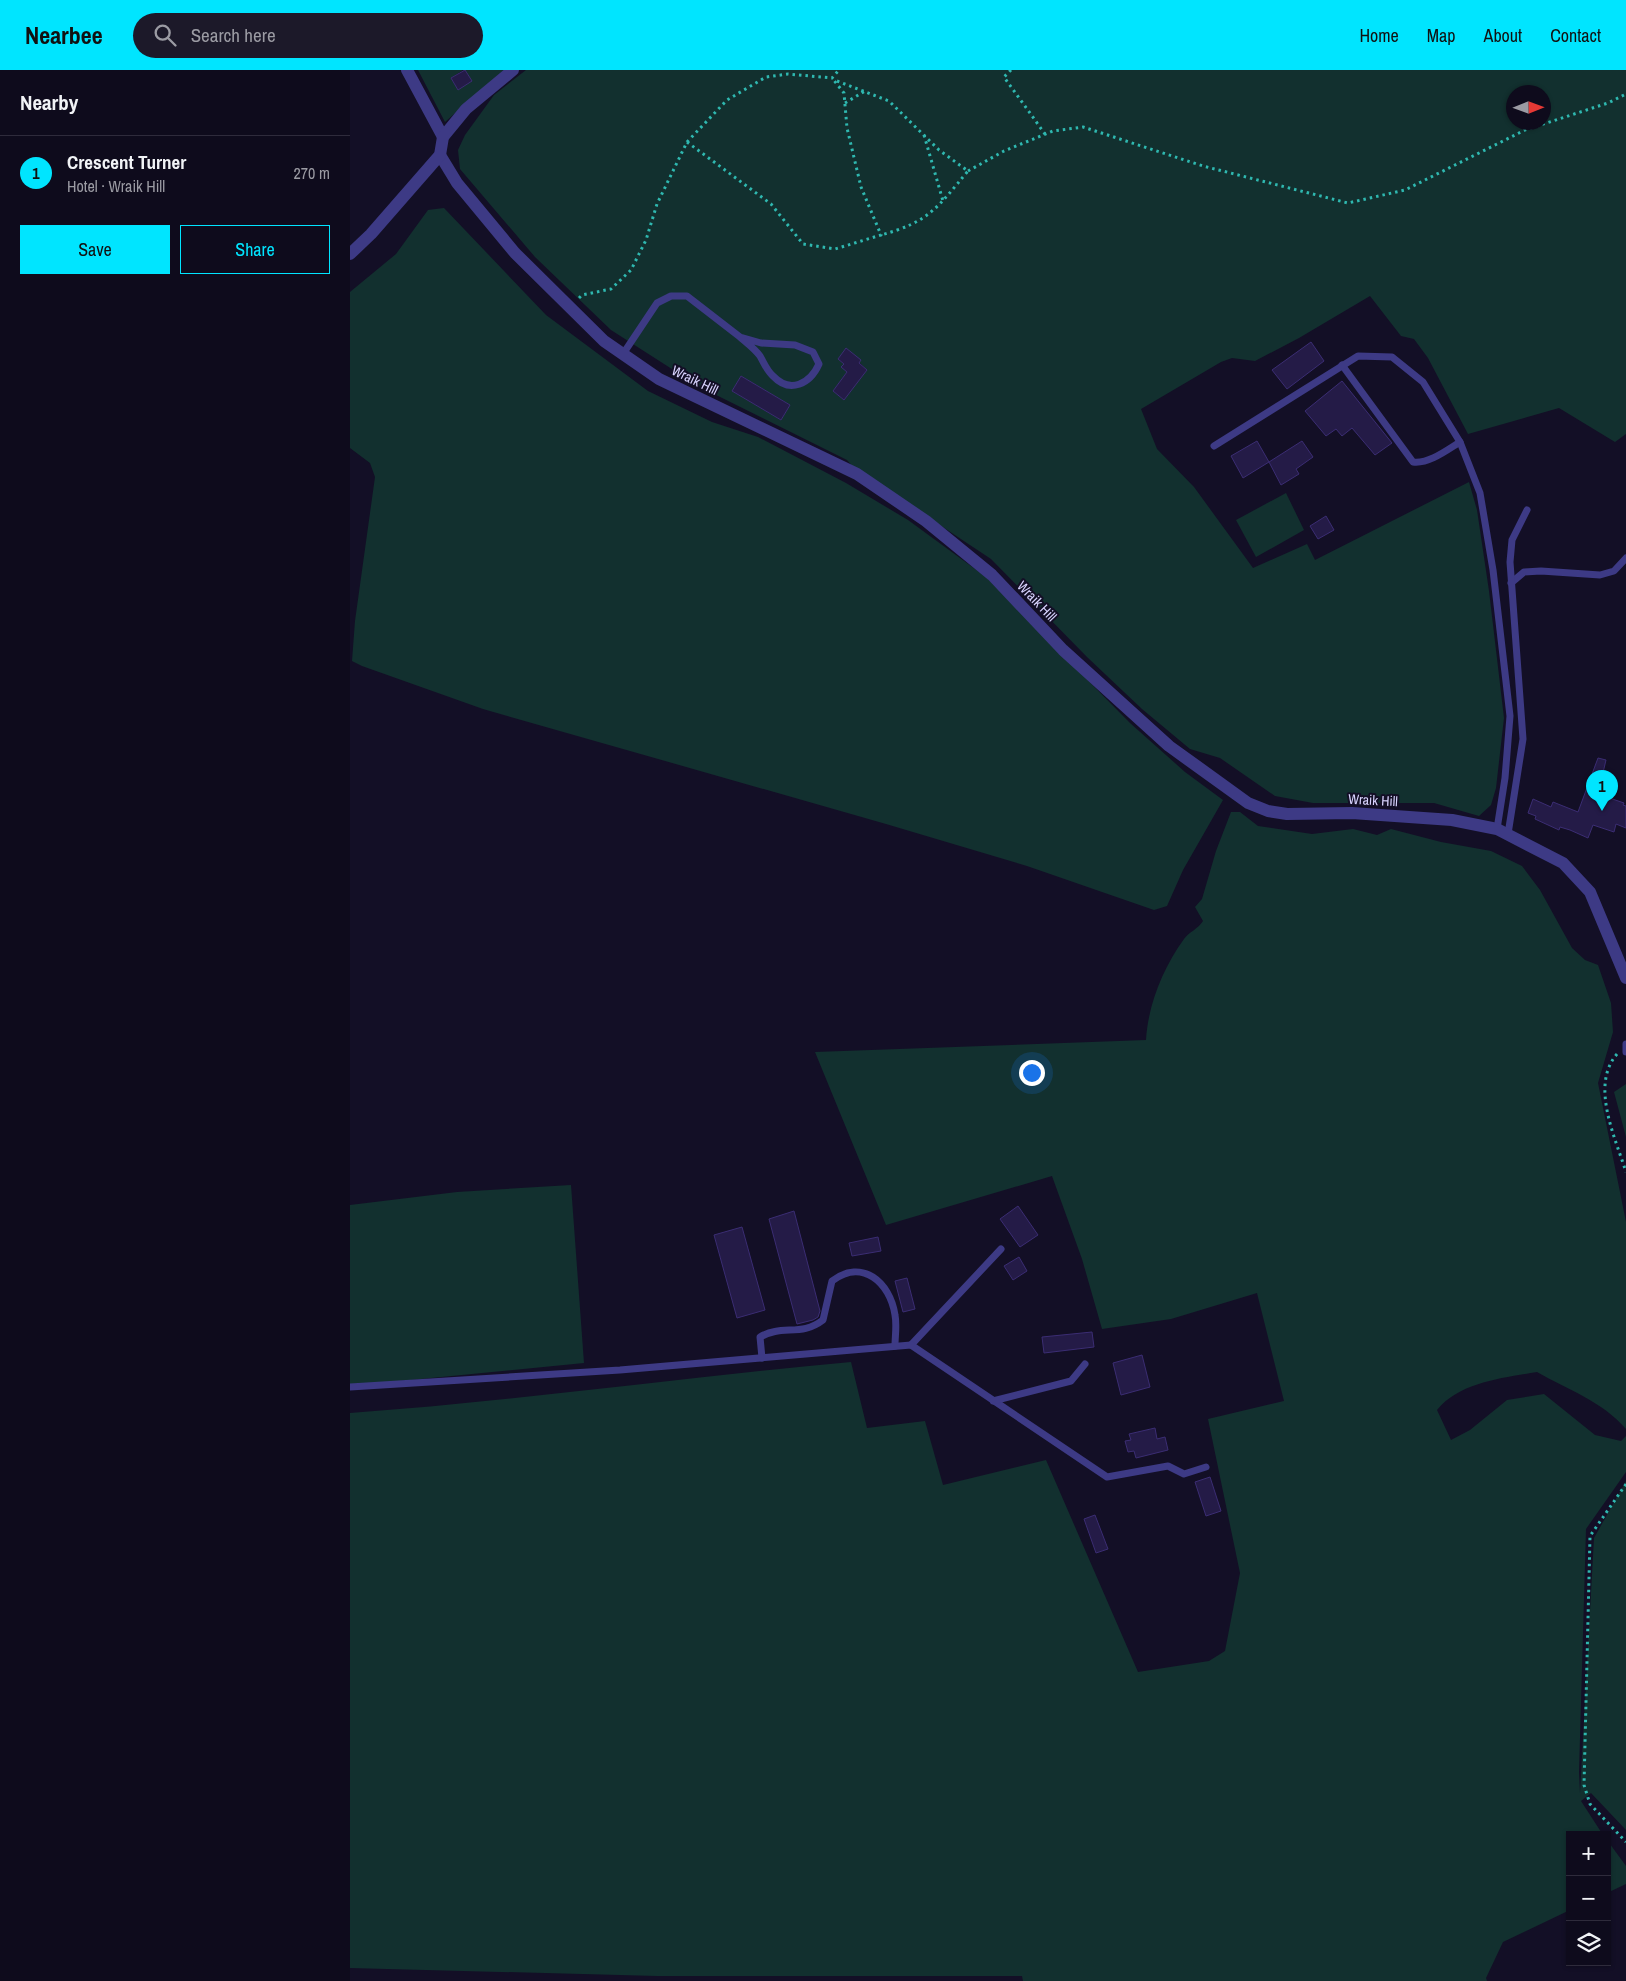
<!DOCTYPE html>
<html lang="en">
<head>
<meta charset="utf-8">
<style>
  body { margin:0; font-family:"Archivo Narrow",sans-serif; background:#1c1929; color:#f1f3f6 }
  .controls { position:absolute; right:15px; bottom:15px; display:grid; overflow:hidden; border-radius:0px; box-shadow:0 1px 4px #0004 }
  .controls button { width:45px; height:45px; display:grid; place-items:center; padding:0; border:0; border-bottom:1px solid #2e2b3b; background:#0e0b1c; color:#f1f3f6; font:25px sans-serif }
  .compass { position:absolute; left:1156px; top:15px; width:45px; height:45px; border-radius:50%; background:#0e0b1c; box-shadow:0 1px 4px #0004; rotate:89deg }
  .you { position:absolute; left:681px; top:1002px; width:18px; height:18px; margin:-12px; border:4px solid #fff; border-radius:50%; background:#1a73e8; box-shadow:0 0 0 8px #1a73e833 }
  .badge { display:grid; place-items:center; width:32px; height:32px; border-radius:50%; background:#00e5ff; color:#111; font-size:16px; font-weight:700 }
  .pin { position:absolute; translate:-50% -41px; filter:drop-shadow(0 1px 2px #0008) }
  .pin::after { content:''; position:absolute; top:26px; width:18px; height:15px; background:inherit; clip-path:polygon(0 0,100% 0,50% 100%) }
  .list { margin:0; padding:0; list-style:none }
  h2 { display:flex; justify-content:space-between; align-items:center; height:65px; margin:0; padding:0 20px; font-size:21px }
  h2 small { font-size:16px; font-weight:400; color:#9b9ba3 }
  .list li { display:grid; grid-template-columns:32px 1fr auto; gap:15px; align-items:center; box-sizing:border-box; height:75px; padding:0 20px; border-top:1px solid #2e2b3b }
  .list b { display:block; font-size:19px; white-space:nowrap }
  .list p { margin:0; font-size:16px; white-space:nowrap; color:#9b9ba3 }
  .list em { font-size:16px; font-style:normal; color:#9b9ba3 }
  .actions { display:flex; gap:10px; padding:15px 20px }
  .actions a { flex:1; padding:11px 0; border:1px solid #00e5ff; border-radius:0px; text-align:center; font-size:18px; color:#00e5ff }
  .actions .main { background:#00e5ff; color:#111 }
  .icon { flex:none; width:28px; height:28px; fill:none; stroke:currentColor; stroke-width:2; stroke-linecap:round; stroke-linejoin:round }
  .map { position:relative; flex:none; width:1276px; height:1911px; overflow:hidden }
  header { display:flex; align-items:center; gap:30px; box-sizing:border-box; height:70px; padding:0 25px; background:#00e5ff; color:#111 }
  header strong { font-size:24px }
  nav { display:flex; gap:28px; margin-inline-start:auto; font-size:18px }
  .search { width:350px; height:45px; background:#1c1929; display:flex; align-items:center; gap:12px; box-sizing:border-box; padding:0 18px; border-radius:28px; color:#9b9ba3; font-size:19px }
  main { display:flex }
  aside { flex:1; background:#0e0b1c }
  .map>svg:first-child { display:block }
</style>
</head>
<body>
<header>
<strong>Nearbee</strong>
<div class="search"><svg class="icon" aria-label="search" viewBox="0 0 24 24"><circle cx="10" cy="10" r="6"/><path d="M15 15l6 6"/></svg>Search here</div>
<nav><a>Home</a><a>Map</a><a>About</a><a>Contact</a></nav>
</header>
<main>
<aside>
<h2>Nearby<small></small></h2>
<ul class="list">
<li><span class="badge">1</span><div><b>Crescent Turner</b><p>Hotel · Wraik Hill</p></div><em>270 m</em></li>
</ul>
<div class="actions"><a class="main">Save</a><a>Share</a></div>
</aside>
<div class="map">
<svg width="1276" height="1911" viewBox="0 0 1276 1911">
  <rect width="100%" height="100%" fill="#130f26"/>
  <!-- green -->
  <g fill="#12302f" fill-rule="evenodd">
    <polygon points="68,0 113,0 101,8 108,20 121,11 115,0 154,0 95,52"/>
    <path d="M176 0H1276V364L1265 372 1209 338 1118 364 1078 288 1064 269 1051 266 1020 226 949 268 905 291 882 288 871 292 791 339 807 379 844 417 903 498 957 474 965 490 1119 412 1127 440 1139 521 1154 648 1146 718 1141 735 1129 746 1084 733H963L925 726 870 688 840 679 792 639 737 587 641 489 504 398 497 390 350 317 261 260 185 187 110 99 108 80 115 65 144 25ZM1164 22H1194V52H1164ZM496 279 517 300 494 330 483 321 497 302 492 297 494 294 488 289ZM391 306 440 335 431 350 382 321Z"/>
    <polygon points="94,138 196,245 298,321 362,352 408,367 496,413 558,450 636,507 780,653 835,702 873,730 833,800 817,836 804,840 677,796 536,754 133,639 12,596 2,591 5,551 25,407 20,393 0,378 0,222 46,184 78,140"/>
    <polygon points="936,423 954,460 906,487 886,450"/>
    <path d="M881 742H890L908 756 962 764 1003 759 1027 765 1041 759 1091 772 1141 781 1172 796 1190 820 1222 878 1235 890 1248 895 1261 933 1263 962 1248 1013 1276 1152V1359C1252 1331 1218 1320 1187 1302 1153 1308 1110 1312 1087 1340L1101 1370 1120 1360 1157 1330 1194 1324 1245 1365 1271 1371 1276 1366V1402L1236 1459 1229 1702 1230 1723 1244 1468 1276 1411V1760L1241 1723 1231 1731 1253 1765H1220V1840L1153 1872 1136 1908 1137 1911H673L672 1906H307L0 1898V1343C168 1331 334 1307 501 1292L517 1358 575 1351 593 1415 696 1390 788 1602 859 1591 875 1581 890 1503 858 1349 934 1331 907 1223 821 1249 752 1259 732 1189 702 1106 536 1155 465 982 796 970C798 935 813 898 834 869 839 862 848 859 853 851L845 837 852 829 866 781Z"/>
    <polygon points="1276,1014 1276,1067 1264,1022"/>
    <polygon points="221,1115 234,1293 0,1316 0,1135 107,1122"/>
    <polygon points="1257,1770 1276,1796 1276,1814 1257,1823"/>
  </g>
  <!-- building -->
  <g fill="#241b47" stroke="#3b2d73">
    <polygon points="115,0 122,11 108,20 101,8"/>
    <polygon points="961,272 974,291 937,319 922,300"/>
    <polygon points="496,278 511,290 509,293 517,300 494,330 483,321 497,302 491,297 494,294 488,289"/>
    <polygon points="391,306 440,335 431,350 382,321"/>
    <polygon points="992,311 1042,373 1025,385 1002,358 992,366 986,359 976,366 955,341"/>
    <polygon points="907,371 919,392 893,408 881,386"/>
    <polygon points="952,371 963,387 946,399 949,404 931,415 919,392"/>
    <polygon points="976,446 984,460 968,469 960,456"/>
    <polygon points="1248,688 1256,690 1248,724 1274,733 1273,735 1276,736 1276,758 1266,754 1264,762 1243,755 1238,768 1220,760 1210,757 1209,760 1185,749 1186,746 1178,743 1183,729 1201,737 1203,732 1228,742"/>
    <polygon points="668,1136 688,1165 670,1177 650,1149"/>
    <polygon points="444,1141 470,1241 468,1247 463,1250 447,1254 419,1149"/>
    <polygon points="392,1157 415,1240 387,1248 364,1165"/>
    <polygon points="528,1167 531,1181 502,1186 499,1173"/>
    <polygon points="669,1187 677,1201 663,1210 654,1196"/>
    <polygon points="557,1208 565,1239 553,1242 545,1211"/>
    <polygon points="742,1262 744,1277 694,1283 692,1267"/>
    <polygon points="792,1285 800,1317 771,1325 763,1293"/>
    <polygon points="805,1358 807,1369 815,1367 818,1380 786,1388 784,1381 778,1382 775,1371 781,1370 779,1364"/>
    <polygon points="860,1407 871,1441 856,1446 845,1412"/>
    <polygon points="745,1445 758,1479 746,1483 734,1449"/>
  </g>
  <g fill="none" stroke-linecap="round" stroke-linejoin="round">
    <!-- path -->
    <g stroke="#2fb8b0" stroke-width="3" stroke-dasharray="2.5 4" stroke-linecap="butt">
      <polyline points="661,0 654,7 695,64"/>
      <path d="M487 11 539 31 589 80 618 101C587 138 579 152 531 165"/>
      <polyline points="495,33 515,21"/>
      <polyline points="574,65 593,131"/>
      <polyline points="337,72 421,134 453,174 485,179 531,165 511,117 497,58 494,23 482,8"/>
      <polyline points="618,101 654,81 703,61 733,57 853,96 998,133 1055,120 1175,60 1258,33 1276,24"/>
      <polyline points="229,228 232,225 261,219 281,200 296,170 307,134 337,72 377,30 416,7 438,4 482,8 489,0"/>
      <path d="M1267 984C1240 1015 1265 1067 1276 1102"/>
      <polyline points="1276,1414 1240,1466 1234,1715 1240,1734 1276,1772"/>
    </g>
    <!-- service -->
    <g stroke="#3d3a85" stroke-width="7">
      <path d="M273 284 307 233 321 226H337L390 267 411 273 445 275 463 282 469 294C460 314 440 324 423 306 417 301 414 293 410 286 405 279 397 273 390 267"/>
      <path d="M992 295 1063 392C1079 394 1097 380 1110 372"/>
      <polyline points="864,376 1008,286 1042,287 1073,312 1110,372 1130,423 1143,500 1160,646 1155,708 1147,759"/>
      <polyline points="1161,513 1174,502 1191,501 1250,505 1264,501 1276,488"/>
      <polyline points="1158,764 1173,669 1160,492 1162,470 1177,440"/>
      <polyline points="1276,974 1276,982"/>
      <polyline points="561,1275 651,1179"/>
      <path d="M412 1288 410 1267C432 1254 451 1267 473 1250L482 1211C512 1188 540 1212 545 1245 547 1255 545 1266 545 1276"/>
      <polyline points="0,1317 270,1300 561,1275 757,1407 818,1396 834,1404 856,1397"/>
      <polyline points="643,1331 721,1311 735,1294"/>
    </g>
    <!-- minor -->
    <g stroke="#3d3a85" stroke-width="12">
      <polyline points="57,0 93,67"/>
      <polyline points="90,85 107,113 165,183 254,271 309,309 507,404 576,451 642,505 713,580 819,676 898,733 918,741 937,744 1002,743 1102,750 1147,759 1213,793 1240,822 1276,908"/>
      <polyline points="0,184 21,164 90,85 93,67 116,39 163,0"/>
    </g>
  </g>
  <g text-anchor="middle" stroke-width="4" stroke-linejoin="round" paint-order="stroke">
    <!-- street labels -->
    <g font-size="14" fill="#d9d4ff" stroke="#130f26">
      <text transform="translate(345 310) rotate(26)" y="5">Wraik Hill</text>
      <text transform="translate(687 531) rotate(46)" y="5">Wraik Hill</text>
      <text transform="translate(1023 730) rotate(3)" y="5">Wraik Hill</text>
    </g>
  </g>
</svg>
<div class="controls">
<button>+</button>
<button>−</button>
<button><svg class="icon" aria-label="layers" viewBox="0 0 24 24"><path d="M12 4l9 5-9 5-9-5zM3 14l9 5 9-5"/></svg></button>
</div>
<svg class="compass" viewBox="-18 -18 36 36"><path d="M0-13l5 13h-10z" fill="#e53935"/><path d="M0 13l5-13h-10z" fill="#9b9ba3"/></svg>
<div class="you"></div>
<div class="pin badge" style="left:1252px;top:741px">1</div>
</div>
</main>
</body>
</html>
